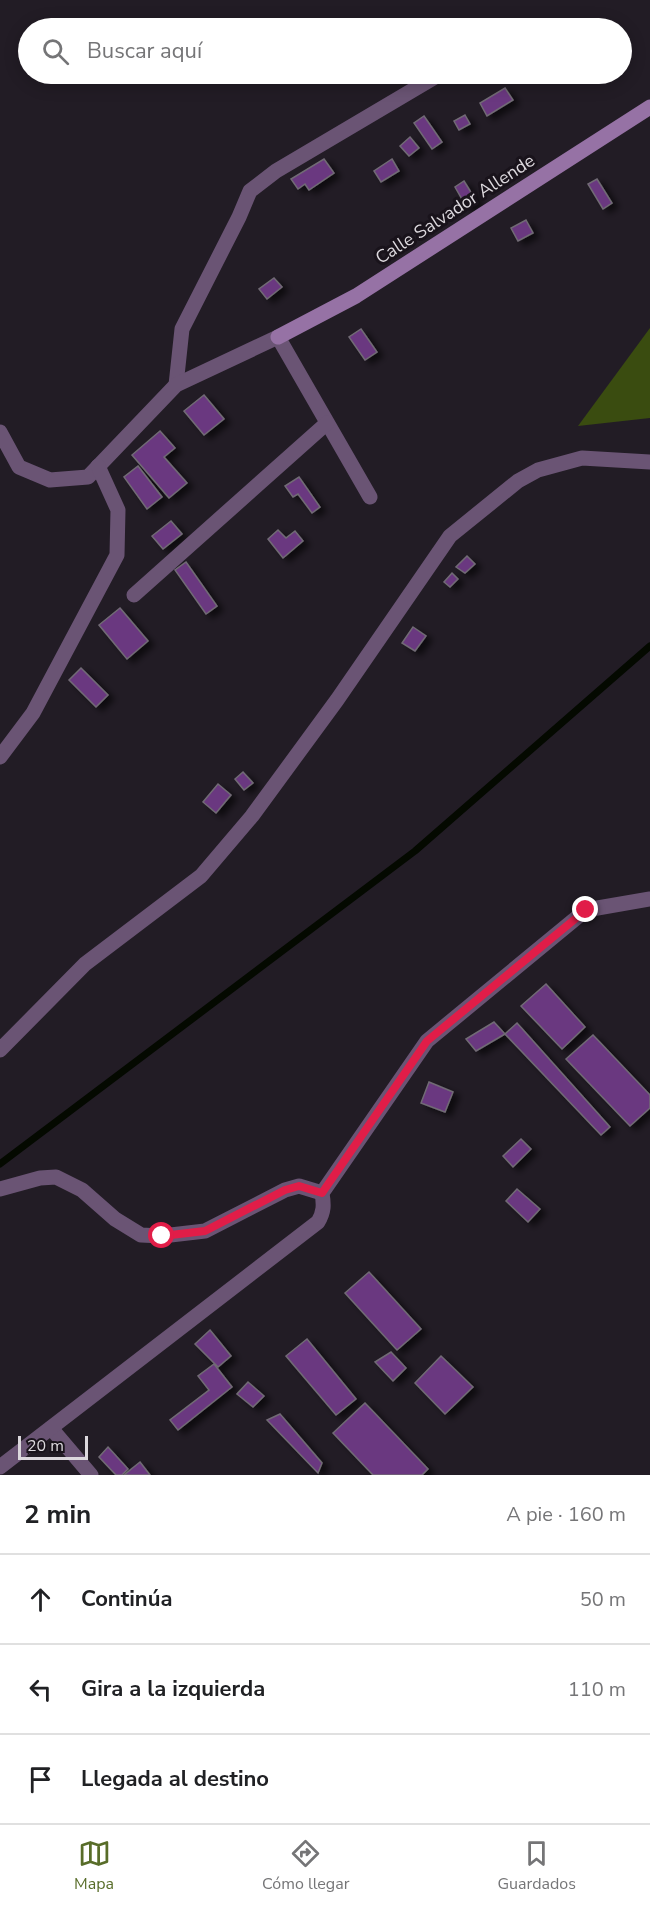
<!DOCTYPE html>
<html lang="es">
<head>
<meta charset="utf-8">
<style>
  body { margin:0; font-family:"Nunito Sans",sans-serif; background:#f2f2f2; color:#202124 }
  .scale { position:absolute; left:18px; bottom:15px; width:70px; box-sizing:border-box; padding-left:6px; border:3px solid #dcd8dd; border-top:0; font-size:16px; line-height:21px; white-space:nowrap; color:#dcd8dd; -webkit-text-stroke:4px #19131b; paint-order:stroke }
  .stop { position:absolute; width:18px; height:18px; margin:-14px; border:4px solid #e11d48; border-radius:50%; background:#fff }
  .stop.end { background:#e11d48; border-color:#fff; box-shadow:0 2px 6px #0008 }
  .list { margin:0; padding:0; list-style:none }
  h2 { display:flex; justify-content:space-between; align-items:center; height:78px; margin:0; padding:0 24px; font-size:26px }
  h2 small { font-size:20px; font-weight:400; color:#757577 }
  .list li { display:grid; grid-template-columns:39px 1fr auto; gap:18px; align-items:center; box-sizing:border-box; height:90px; padding:0 24px; border-top:2px solid #e0e0e0 }
  .list b { display:block; font-size:22px; white-space:nowrap }
  .list em { font-size:20px; font-style:normal; color:#757577 }
  .icon { flex:none; width:33px; height:33px; fill:none; stroke:currentColor; stroke-width:2; stroke-linecap:round; stroke-linejoin:round }
  .map { position:relative; flex:none; width:650px; height:1475px; overflow:hidden }
  .search { position:absolute; background:#fff; box-shadow:0 3px 15px #0003; left:18px; right:18px; top:18px; height:66px; display:flex; align-items:center; gap:15px; box-sizing:border-box; padding:0 21px; border-radius:33px; color:#757577; font-size:22px }
  .sheet { height:348px; background:#fff }
  nav { display:flex; justify-content:space-around; align-items:center; box-sizing:border-box; height:84px; border-top:2px solid #e0e0e0; background:#fff; font-size:16px; color:#757577 }
  nav a { display:grid; justify-items:center; gap:3px }
  nav .on { color:#586d29 }
  .map>svg:first-child { display:block }
</style>
</head>
<body>
<div class="map">
<svg width="650" height="1475" viewBox="0 0 650 1475">
  <defs>
    <filter id="shadow"><feDropShadow dx="6" dy="4" stdDeviation="3" flood-color="#0009"/></filter>
  </defs>
  <rect width="100%" height="100%" fill="#221c25"/>
  <!-- green -->
  <polygon fill="#3a4c10" points="650,328 650,418 578,426"/>
  <g fill="none" stroke-linecap="round" stroke-linejoin="round">
    <!-- stream -->
    <polyline stroke="#040900" stroke-width="7" points="0,1164 415,851 650,646"/>
  </g>
  <!-- building -->
  <g fill="#6b3780" stroke="#716b75" stroke-width="1.5" filter="url(#shadow)">
    <polygon points="505,88 513,100 487,116 480,103"/>
    <polygon points="465,115 470,124 459,130 454,121"/>
    <polygon points="424,116 442,142 432,149 414,123"/>
    <polygon points="410,137 419,148 409,156 400,146"/>
    <polygon points="324,159 334,173 309,190 305,184 298,189 291,179"/>
    <polygon points="392,159 399,171 381,182 374,171"/>
    <polygon points="597,179 612,203 603,209 588,184"/>
    <polygon points="464,181 477,202 467,208 455,187"/>
    <polygon points="526,220 533,233 518,241 511,228"/>
    <polygon points="274,278 282,287 267,299 259,289"/>
    <polygon points="361,329 377,352 365,360 349,337"/>
    <polygon points="204,395 224,419 204,435 184,411"/>
    <polygon points="160,431 175,448 164,457 187,483 169,498 132,455"/>
    <polygon points="138,466 162,497 147,509 124,477"/>
    <polygon points="299,477 320,507 312,513 298,494 293,497 285,486"/>
    <polygon points="171,521 182,534 163,549 152,536"/>
    <polygon points="278,530 286,538 295,531 303,541 283,558 268,539"/>
    <polygon points="467,556 475,564 465,573 456,567"/>
    <polygon points="186,562 217,606 206,614 175,570"/>
    <polygon points="452,573 458,579 450,587 444,582"/>
    <polygon points="120,608 148,641 127,659 99,625"/>
    <polygon points="413,627 426,636 415,651 402,643"/>
    <polygon points="81,668 108,695 96,707 69,680"/>
    <polygon points="243,772 253,783 244,790 235,779"/>
    <polygon points="218,784 231,795 216,813 203,802"/>
    <polygon points="546,984 585,1027 562,1049 521,1006"/>
    <polygon points="494,1022 505,1034 476,1051 466,1039"/>
    <polygon points="517,1023 610,1127 601,1135 505,1034"/>
    <polygon points="593,1035 650,1095 650,1108 630,1126 566,1059"/>
    <polygon points="429,1082 453,1092 445,1112 421,1103"/>
    <polygon points="521,1139 531,1149 513,1167 503,1156"/>
    <polygon points="517,1189 540,1209 528,1222 506,1201"/>
    <polygon points="369,1272 421,1329 397,1350 345,1293"/>
    <polygon points="210,1330 231,1356 218,1367 195,1344"/>
    <polygon points="307,1339 356,1399 336,1415 286,1356"/>
    <polygon points="391,1352 406,1368 393,1381 375,1362"/>
    <polygon points="441,1356 473,1387 445,1414 415,1383"/>
    <polygon points="214,1364 232,1387 178,1430 170,1420 209,1390 198,1376"/>
    <polygon points="248,1382 264,1396 253,1407 237,1394"/>
    <polygon points="365,1403 428,1469 422,1475 373,1475 333,1433"/>
    <polygon points="280,1414 322,1463 318,1473 267,1420"/>
    <polygon points="108,1447 128,1469 122,1475 116,1475 99,1457"/>
    <polygon points="140,1462 150,1475 124,1475"/>
  </g>
  <g fill="none" stroke-linecap="round" stroke-linejoin="round">
    <!-- street -->
    <g stroke="#6a5474" stroke-width="15">
      <polyline points="176,385 182,329 239,217 250,191 276,171 440,74"/>
      <polyline points="0,432 19,467 50,480 88,477 176,385 278,337 370,497"/>
      <polyline points="134,595 327,423"/>
      <polyline points="0,757 33,713 117,555 118,510 98,466"/>
      <polyline points="0,1050 85,964 201,876 252,816 337,700 450,536 518,481 538,470 582,458 650,462"/>
      <polyline points="0,1189 40,1178 56,1177 82,1190 115,1219 141,1235 162,1236 205,1231 285,1190 299,1186 322,1193"/>
      <polyline points="51,1428 91,1475"/>
      <path d="M0 1467 318 1222C324 1212 324 1205 322 1193L427 1041 586 910 650 899"/>
    </g>
    <!-- secondary -->
    <polyline stroke="#9672a5" stroke-width="15" points="278,337 356,296 650,107"/>
  </g>
  <g fill="none" stroke-linecap="round" stroke-linejoin="round">
    <!-- route -->
    <polyline stroke="#e11d48" stroke-width="8" points="162,1236 205,1231 285,1190 299,1186 322,1193 427,1041 586,910"/>
  </g>
  <g text-anchor="middle" stroke-width="6" stroke-linejoin="round" paint-order="stroke">
    <!-- street labels -->
    <g font-size="18" fill="#dcd8dd" stroke="#19131b">
      <text transform="translate(455 209) rotate(-33)" y="6">Calle Salvador Allende</text>
    </g>
  </g>
</svg>
<div class="scale">20 m</div>
<div class="stop" style="left:162px;top:1236px"></div>
<div class="stop end" style="left:586px;top:910px"></div>
<div class="search"><svg class="icon" aria-label="search" viewBox="0 0 24 24"><circle cx="10" cy="10" r="6"/><path d="M15 15l6 6"/></svg>Buscar aquí</div>
</div>
<section class="sheet">
<h2>2 min<small>A pie · 160 m</small></h2>
<ul class="list">
<li><svg class="icon" aria-label="ahead" viewBox="0 0 24 24"><path d="M12 20V5M6 11l6-6 6 6"/></svg><div><b>Continúa</b></div><em>50 m</em></li>
<li><svg class="icon" aria-label="left" viewBox="0 0 24 24"><path d="M17 20v-9H6M10 6l-5 5 5 5"/></svg><div><b>Gira a la izquierda</b></div><em>110 m</em></li>
<li><svg class="icon" aria-label="arrive" viewBox="0 0 24 24"><path d="M6 21V4h12l-3 4 3 4H6"/></svg><div><b>Llegada al destino</b></div></li>
</ul>
</section>
<nav>
<a class="on"><svg class="icon" aria-label="map" viewBox="0 0 24 24"><path d="M3 6l6-2 6 2 6-2v14l-6 2-6-2-6 2zM9 4v14M15 6v14"/></svg>Mapa</a>
<a><svg class="icon" aria-label="directions" viewBox="0 0 24 24"><path d="M12 3l9 9-9 9-9-9zM9 14v-3h6M13 9l2 2-2 2"/></svg>Cómo llegar</a>
<a><svg class="icon" aria-label="saved" viewBox="0 0 24 24"><path d="M7 4h10v16l-5-4-5 4z"/></svg>Guardados</a>
</nav>
</body>
</html>
